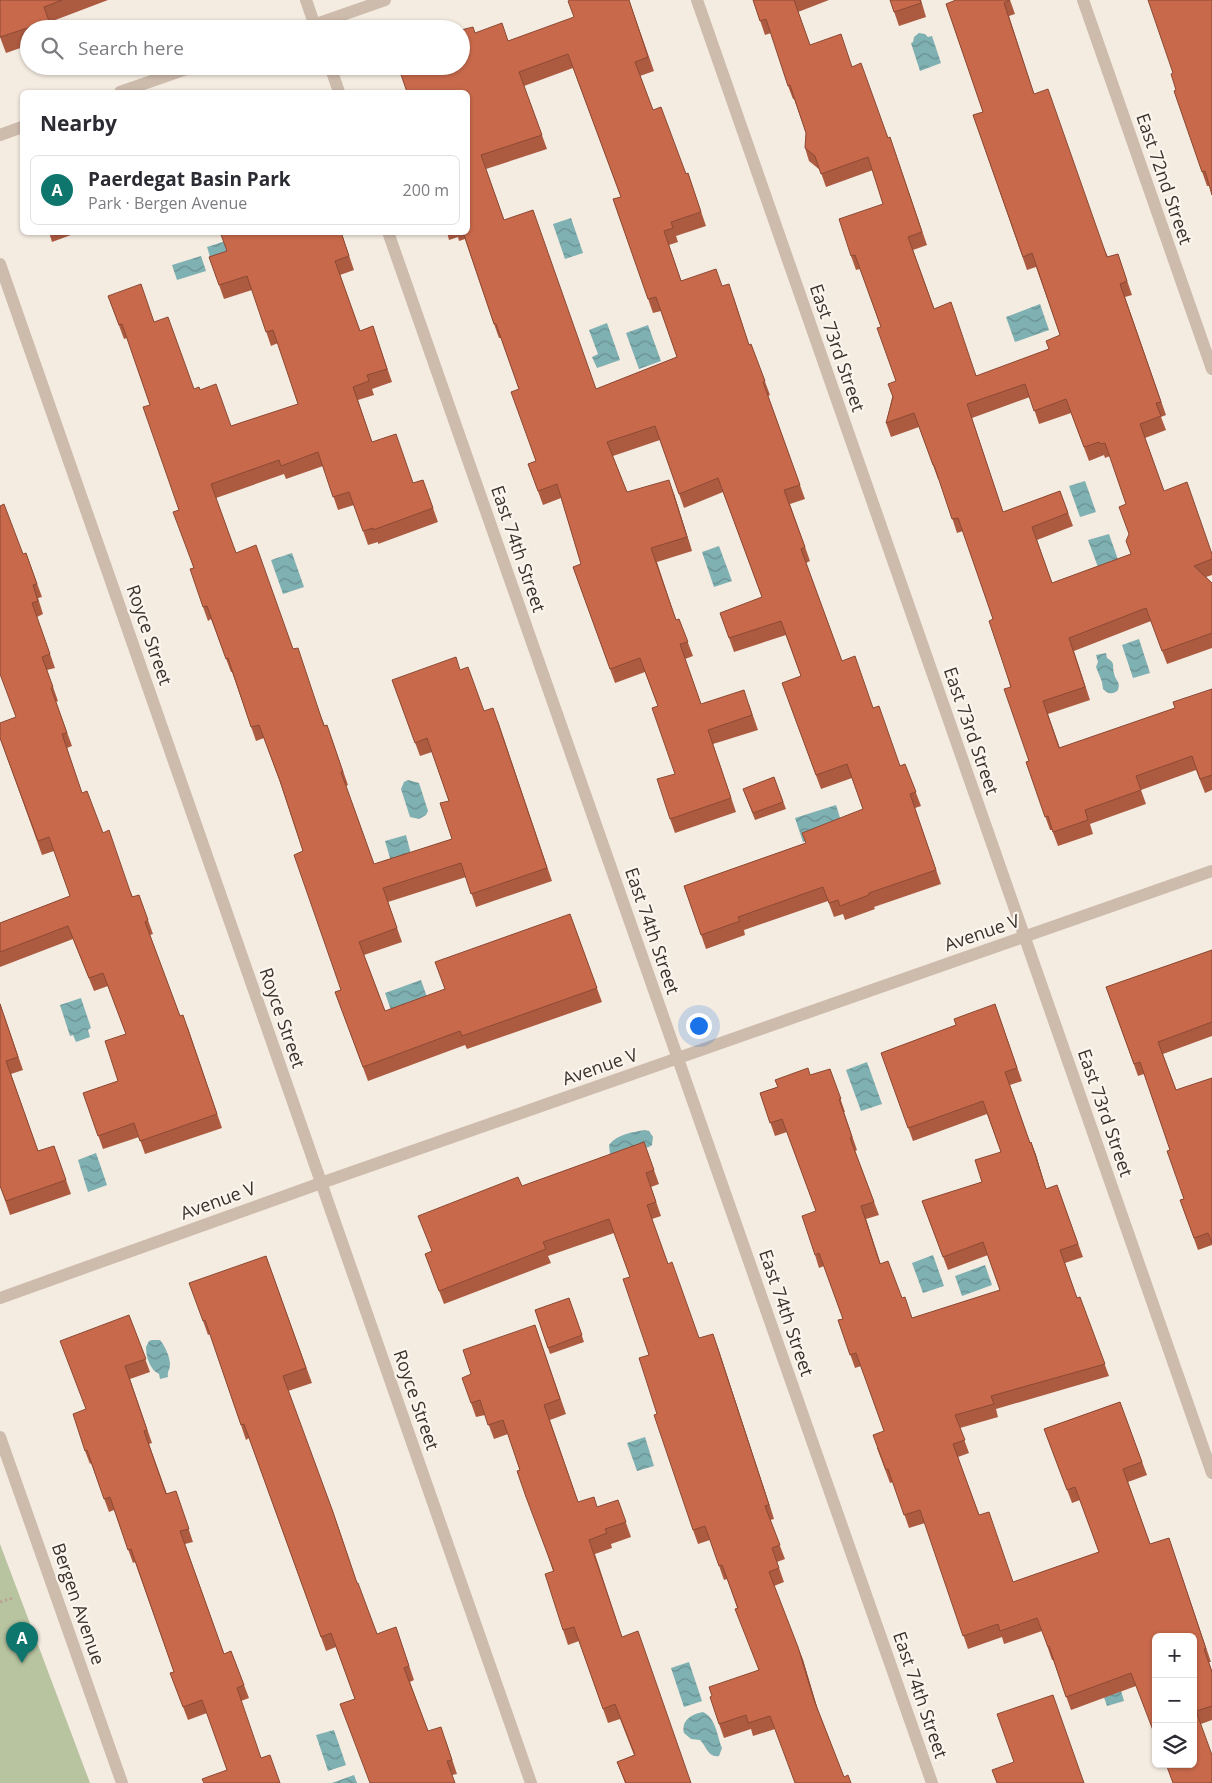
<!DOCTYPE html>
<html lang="en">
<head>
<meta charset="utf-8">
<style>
  body { margin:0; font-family:"Open Sans",sans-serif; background:#f7f7f7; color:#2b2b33 }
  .controls { position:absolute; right:15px; bottom:15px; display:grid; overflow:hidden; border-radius:8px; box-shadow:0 1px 4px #0004 }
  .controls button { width:45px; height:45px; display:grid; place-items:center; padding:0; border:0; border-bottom:1px solid #e1e1e2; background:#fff; color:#2b2b33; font:25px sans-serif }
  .you { position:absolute; left:698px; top:1025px; width:18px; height:18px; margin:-12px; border:4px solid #fff; border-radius:50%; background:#1a73e8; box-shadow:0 0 0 8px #1a73e833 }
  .badge { display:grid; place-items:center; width:32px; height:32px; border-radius:50%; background:#0f766e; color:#fff; font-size:16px; font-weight:700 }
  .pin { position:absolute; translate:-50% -41px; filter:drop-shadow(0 1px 2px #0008) }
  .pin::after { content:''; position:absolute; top:26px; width:18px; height:15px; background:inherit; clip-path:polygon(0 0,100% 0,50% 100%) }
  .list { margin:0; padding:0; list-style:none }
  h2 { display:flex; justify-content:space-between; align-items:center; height:65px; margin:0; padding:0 20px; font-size:21px }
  h2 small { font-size:16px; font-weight:400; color:#7c7c81 }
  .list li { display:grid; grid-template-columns:32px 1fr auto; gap:15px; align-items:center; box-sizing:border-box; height:70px; margin:0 10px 10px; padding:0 10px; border:1px solid #e1e1e2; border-radius:8px }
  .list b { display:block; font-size:19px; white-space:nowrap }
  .list p { margin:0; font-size:16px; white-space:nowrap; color:#7c7c81 }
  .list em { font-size:16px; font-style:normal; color:#7c7c81 }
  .icon { flex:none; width:28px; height:28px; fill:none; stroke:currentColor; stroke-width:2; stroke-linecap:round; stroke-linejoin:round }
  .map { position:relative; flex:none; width:1212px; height:1783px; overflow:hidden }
  .search { position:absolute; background:#fff; box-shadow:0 1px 4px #0004; left:20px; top:20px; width:450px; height:55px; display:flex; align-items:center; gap:12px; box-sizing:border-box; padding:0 18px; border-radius:28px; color:#7c7c81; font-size:19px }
  .panel { position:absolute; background:#fff; box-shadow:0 1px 4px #0004; left:20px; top:90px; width:450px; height:145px; border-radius:8px }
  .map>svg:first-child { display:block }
</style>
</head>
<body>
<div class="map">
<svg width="1212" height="1783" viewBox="0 0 1212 1783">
  <defs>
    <pattern id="water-waves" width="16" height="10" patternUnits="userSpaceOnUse" patternTransform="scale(1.25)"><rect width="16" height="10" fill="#7fb0b2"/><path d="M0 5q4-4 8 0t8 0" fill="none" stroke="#699091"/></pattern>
  </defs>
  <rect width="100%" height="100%" fill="#f4ebe1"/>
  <!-- park -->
  <polygon fill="#b8c4a0" points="0,1544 90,1783 0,1783"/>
  <!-- water -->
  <g fill="url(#water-waves)">
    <polygon points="919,33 925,34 928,37 932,36 941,63 920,71 911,43 913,42 914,37"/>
    <polygon points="571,218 583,253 565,259 553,224"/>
    <polygon points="238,237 244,256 213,266 207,247"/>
    <polygon points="201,256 206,271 177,280 172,265"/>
    <polygon points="1040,304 1049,330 1015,342 1006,317"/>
    <polygon points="607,323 620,360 597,368 592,357 598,354 589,330"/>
    <polygon points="648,325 661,361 639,369 626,333"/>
    <polygon points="1085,481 1096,512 1080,517 1069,486"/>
    <polygon points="1109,534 1122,571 1102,578 1088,540"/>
    <polygon points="719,546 732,581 714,587 702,552"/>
    <polygon points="292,553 304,587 283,594 271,560"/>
    <polygon points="1139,639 1150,673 1133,678 1122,645"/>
    <path d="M1106 653 1107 658C1116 663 1112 666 1114 673 1115 681 1121 681 1118 690 1113 695 1108 694 1103 689L1102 682 1096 667 1098 662 1096 655Z"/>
    <polygon points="408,780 419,783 428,811 426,815 419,819 410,817 401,789 404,782"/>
    <polygon points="836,805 841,821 820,837 803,842 795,818"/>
    <polygon points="406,835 413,862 393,868 385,841"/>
    <polygon points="421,980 428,1000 392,1013 385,993"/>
    <polygon points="81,998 91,1028 88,1030 90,1037 76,1042 73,1035 70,1036 60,1005"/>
    <polygon points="867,1062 882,1104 861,1111 846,1070"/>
    <path d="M645 1130 649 1131 653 1137 652 1145 649 1147 613 1157 610 1154 609 1145C617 1134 633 1132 645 1130Z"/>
    <polygon points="96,1153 107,1185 88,1192 78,1160"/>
    <polygon points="933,1255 944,1286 923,1293 912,1263"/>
    <polygon points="985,1265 992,1285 962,1296 955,1276"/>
    <path d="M152 1340H160C165 1346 170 1357 170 1364 170 1370 167 1371 168 1377L160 1379 159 1374C150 1370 146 1357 146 1347L149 1341Z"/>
    <polygon points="645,1437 654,1466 637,1471 627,1443"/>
    <polygon points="689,1662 702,1701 684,1707 671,1668"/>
    <polygon points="1116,1674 1124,1701 1107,1706 1098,1680"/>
    <path d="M703 1712C716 1718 717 1736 722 1748L719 1756C708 1758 707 1747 700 1740L691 1739 684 1733C681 1720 692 1714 703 1712Z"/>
    <polygon points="334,1730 346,1765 328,1771 316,1735"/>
    <polygon points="354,1775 357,1783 332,1783"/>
  </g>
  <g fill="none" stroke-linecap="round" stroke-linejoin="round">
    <!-- path -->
    <polyline stroke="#b9a596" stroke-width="3" stroke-dasharray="2.5 2.5" stroke-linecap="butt" points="0,1602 13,1598"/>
    <!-- minor -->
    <g stroke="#cdbbac" stroke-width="12">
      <polyline points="306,0 316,29"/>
      <polyline points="697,0 1212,1473"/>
      <polyline points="1083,0 1212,369"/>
      <polyline points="302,29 385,0"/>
      <polyline points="330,66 339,92"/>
      <polyline points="120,92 195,66"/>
      <polyline points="0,135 22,127"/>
      <polyline points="388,232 932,1783"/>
      <polyline points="0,264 531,1783"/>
      <polyline points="0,1298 321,1183 1212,871"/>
      <polyline points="0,1437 122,1783"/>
    </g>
  </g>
  <!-- wall -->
  <g fill="#ac5a40" fill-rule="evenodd">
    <polygon points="0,0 108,0 50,22 52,29 29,29 29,45 6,53 0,37"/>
    <path d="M629 0 654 71 640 76 653 110 686 174 688 173 706 226 676 236 678 242 669 245 681 280 722 286 734 298 749 345 751 344 770 395 768 396 805 499 790 504 810 561 806 563 842 661 873 708 900 766 905 764 921 806 915 808 941 884 874 907 875 909 845 920 843 914 834 917 828 901 744 930 745 935 706 949 684 886 806 843 863 809 852 778 821 789 782 683 801 676 786 635 734 652 729 638 762 597 723 492 684 508 660 440 613 456 627 492 674 494 692 551 657 562 676 620 679 619 693 656 685 659 701 704H749L758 730 713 744 736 812 675 833 670 819 675 774 658 706 645 672 615 683 573 567 581 564 561 498 543 505 528 464 536 461 519 389 501 338H499L494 324 465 239 459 241 458 237 449 240 447 232H468L475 33 508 41ZM573 68 621 197 613 199 653 313 661 311 677 357 596 389 504 220 486 169 547 149 524 86Z"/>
    <path d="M753 0H829L798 12 810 45 852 66 888 138 890 137 927 245 913 250 934 308 977 376 1049 349 1060 335 1036 267 1027 270 973 115 983 112 946 4 1010 0 1015 14 1009 16 1034 94 1108 257 1118 254 1132 295 1125 297 1166 415 1161 417 1166 430 1145 438 1164 491 1212 554V575L1206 577 1212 583V648L1167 664 1151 621 1074 651 1090 700 1048 714 1060 748 1175 708 1212 689V790L1205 793 1196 770 1141 790 1146 804 1090 824 1093 834 1058 846 1052 830H1050L1026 762 1029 761 993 619 963 531 957 533 939 478 938 479 919 427 891 437 886 423 896 381 881 327 860 269 856 270 851 256 883 204 873 170 826 187 820 170 809 161 805 148 806 133 794 99H793L788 86 771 33 765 35ZM1030 397 1039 424 1071 413 1089 461 1104 455 1105 458 1110 456 1126 504 1131 554 1052 583 1037 540 1073 526 1060 491 1003 512 972 418Z"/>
    <polygon points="890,0 921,0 926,17 899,26"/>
    <polygon points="1212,0 1209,186 1207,186 1174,91 1176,90 1173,73"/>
    <polygon points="49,232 79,232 52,242"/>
    <polygon points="341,232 354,270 340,275 360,331 373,326 392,382 372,389 374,395 358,400 372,442 413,483 423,480 438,522 378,544 378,542 368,545 354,505 338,510 323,466 286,479 284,474 216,498 236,553 293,649 325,726 327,725 348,785 346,786 374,864 452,839 449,801 432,752 420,756 392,680 460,670 484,711 498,721 552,881 476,907 466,877 388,902 402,942 364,955 385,1011 445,989 570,914 602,1002 467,1049 465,1045 368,1081 335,992 341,990 303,851 280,782 264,738 256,741 232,672 231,672 211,619 208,621 203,607 179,510 150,405 127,338 124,339 108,296 154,322 194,389 200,390 231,426 298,404 278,343 271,346 252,290 224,299 209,257"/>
    <polygon points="26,553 42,597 38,598 43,614 37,617 55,668 47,670 58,701 56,702 72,746 67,748 82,793 103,833 133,897 139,895 153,934 150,935 180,1016 188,1028 222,1128 145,1154 139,1137 103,1149 83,1093 118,1081 126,1034 108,986 94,991 73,939 0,967 0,923 70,896 54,851 42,855 0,738 16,717 23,554"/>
    <polygon points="774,777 786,809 755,820 743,789"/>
    <polygon points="1212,950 1212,1036 1163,1054 1176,1090 1212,1078 1212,1245 1198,1250 1180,1200 1184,1199 1170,1150 1144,1074 1138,1076 1106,987"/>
    <polygon points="0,1003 23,1070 11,1074 38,1151 54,1146 71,1194 10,1215 0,1186"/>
    <polygon points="995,1004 1022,1081 1010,1085 1030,1143 1031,1142 1036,1155 1046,1189 1057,1185 1083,1257 1065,1263 1077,1298 1080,1297 1109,1376 996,1409 998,1417 960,1428 969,1453 958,1457 979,1515 1013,1582 1099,1552 1080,1500 1072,1503 1044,1429 1120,1402 1147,1475 1128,1482 1150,1544 1169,1538 1211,1662 1209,1662 1212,1671 1212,1720 1201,1724 1136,1686 1071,1710 1053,1660 1052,1660 1042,1631 1004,1644 1002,1637 968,1649 925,1523 909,1528 893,1482 890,1483 877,1448 884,1431 861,1366 855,1368 838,1320 843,1319 824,1266 819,1268 815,1255 816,1211 787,1132 775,1136 760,1093 830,1069 845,1112 844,1112 857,1150 855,1151 879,1215 866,1219 880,1264 902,1298 912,1318 1000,1290 988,1255 948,1270 922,1201 982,1182 1001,1152 987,1114 913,1141 881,1053 956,1025"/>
    <polygon points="644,1142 659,1184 651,1187 661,1216 652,1219 668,1264 699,1338 718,1348 774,1519 770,1520 785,1559 777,1562 784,1582 774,1586 803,1660 818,1710 844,1777 851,1783 775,1729 753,1736 751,1729 724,1738 719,1724 759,1670 727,1579 724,1580 710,1540 698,1544 693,1530 657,1414 649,1355 630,1277 614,1233 548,1256 551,1263 444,1304 425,1254 432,1251 522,1186"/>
    <polygon points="266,1256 312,1383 288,1391 338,1526 357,1583 377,1634 396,1627 414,1680 410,1682 428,1731 446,1741 457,1774 452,1775 355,1699 336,1647 326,1651 249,1438 246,1440 210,1334 208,1335 203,1321"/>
    <polygon points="569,1298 584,1342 550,1354 535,1310"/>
    <polygon points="129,1315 150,1372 130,1379 152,1443 149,1444 167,1494 176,1491 193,1542 185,1544 224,1654 231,1651 249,1698 241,1701 227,1770 207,1713 188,1720 170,1673 174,1672 135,1562 133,1563 114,1510 109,1512 91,1463 90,1464 85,1451"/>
    <polygon points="535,1325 566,1414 550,1420 578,1502 597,1507 618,1500 631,1537 611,1544 612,1548 595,1554 622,1637 691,1783 625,1783 617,1762 634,1755 620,1719 608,1723 579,1641 568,1645 563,1630 553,1571 508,1434 494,1439 485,1415 476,1417 471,1403 471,1374"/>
  </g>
  <!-- shaded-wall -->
  <g fill="#8c4a34">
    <polygon points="669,480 674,494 692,551 687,537"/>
    <polygon points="1031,1142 1036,1155 1050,1202 1046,1189"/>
    <polygon points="861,1206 866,1219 885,1277 880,1264"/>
    <polygon points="713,1334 718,1348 774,1519 769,1505"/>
    <polygon points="798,1647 803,1660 819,1714 814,1700"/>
  </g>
  <!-- building -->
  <g fill="#c8694b" stroke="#8c4a34" fill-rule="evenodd">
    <polygon points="0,0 62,0 44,7 49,21 0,37"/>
    <path d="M570 0H629L648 57 635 62 653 110 661 107 686 174 688 173 701 212 671 222 673 228 664 231 681 281 716 269 722 286 729 284 749 345 751 344 765 381 763 382 800 485 784 490 805 547 801 549 842 661 855 656 873 708 879 706 900 766 905 764 916 792 910 794 936 870 869 893V895L840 906 838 900 829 903 823 887 738 917 740 921 701 935 684 886 806 843 802 833 863 809 847 764 816 775 782 683 801 676 781 621 729 638 720 613 762 597 718 478 679 494 655 426 607 442 627 492 669 480 687 537 651 548 676 620 679 619 688 642 680 644 701 704 744 690 752 715 708 730 731 798 670 819 657 779 675 774 652 708 658 706 640 658 610 669 573 567 581 564 557 484 538 491 528 464 536 461 511 392 519 389 496 324H494L463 232H468V92H407L398 66H461V30L473 27 475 33 502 23 508 41 574 17 568 1ZM568 54 621 197 613 199 648 299 656 297 677 357 596 389 533 210 504 220 481 155 542 135 519 72Z"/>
    <path d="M753 0H794L810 45 841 34 852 67 861 63 888 138 890 137 922 232 908 237 934 309 951 302 976 376 1049 349 1046 341 1060 335 1032 253 1023 257 973 115 983 112 946 4 956 0H1010L1004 3 1034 94 1048 89 1107 257 1118 254 1127 281 1120 284 1161 402 1156 403 1161 416 1140 424 1164 491 1187 482 1212 554V559L1194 566 1212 583V633L1162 651 1146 608 1069 638 1085 687 1043 701 1059 748 1175 708 1173 702 1212 689V775L1200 779 1192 756 1136 776 1141 790 1085 810 1088 820 1053 832 1048 816 1045 817 1026 762 1029 761 1004 689 1011 687 989 621 993 619 958 518 952 519 934 465H933L914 413 886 423 893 397 888 384 896 381 877 328 881 327 855 255 851 256 839 219 883 204 868 157 821 174 815 156 805 148 806 133 790 85 788 86 766 19 760 21ZM1025 384 1034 411 1066 399 1084 447 1099 442 1100 444 1105 443 1126 504 1119 507 1129 534 1126 541 1131 554 1052 583 1032 527 1068 513 1060 491 1003 512 967 404Z"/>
    <polygon points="890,0 920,0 921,3 894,12"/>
    <polygon points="1148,0 1212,0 1212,195 1205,171 1202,172 1174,91 1176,90 1171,74 1173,73"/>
    <polygon points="220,232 341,232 349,256 335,261 360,331 373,326 387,369 367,375 369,381 353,387 372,442 396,434 413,483 423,480 433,508 373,530 373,528 363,531 349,492 333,497 318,452 281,466 279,460 211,484 236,553 256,545 293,649 298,648 324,726 327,725 343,772 341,772 374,864 452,839 440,803 449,801 427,738 415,743 392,680 456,657 460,670 468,667 484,711 493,708 547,868 471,894 461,863 383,888 397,928 359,942 385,1011 445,989 435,962 570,914 597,988 462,1036 460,1031 363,1067 335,992 341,990 294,855 303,851 280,781 259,725 251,727 228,658 226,659 207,606 203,607 190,569 194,568 173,512 179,510 143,407 150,405 122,324 119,325 108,296 141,284 154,322 168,317 194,389 199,387 200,390 216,384 231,426 298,404 273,330 266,332 247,276 219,285 209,257 227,251"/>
    <polygon points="4,504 23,554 26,553 37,584 33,585 38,601 32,603 50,654 42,657 53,687 51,688 67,733 62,734 82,793 87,791 103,833 109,830 132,897 139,895 148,920 145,922 180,1016 183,1015 217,1114 140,1141 134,1123 98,1136 83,1093 118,1081 105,1041 126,1034 103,973 89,978 68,926 0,952 0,923 70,896 49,837 38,841 0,738 0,723 16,717 0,674 0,506"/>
    <polygon points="774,777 783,802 753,813 743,789"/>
    <polygon points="1212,950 1212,1022 1158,1042 1176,1090 1212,1078 1212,1243 1208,1233 1194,1238 1180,1200 1184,1199 1167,1151 1170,1150 1140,1062 1134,1064 1106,987"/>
    <polygon points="0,1004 18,1057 6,1061 38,1151 54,1146 66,1180 6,1201 0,1186"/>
    <polygon points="995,1004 1017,1068 1005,1072 1030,1143 1031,1142 1046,1189 1057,1185 1078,1244 1060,1250 1077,1298 1080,1297 1105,1364 991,1396 994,1404 955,1415 965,1440 953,1444 979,1515 989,1512 1013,1582 1099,1552 1075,1487 1067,1490 1044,1429 1120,1402 1142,1462 1123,1469 1150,1544 1169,1538 1206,1649 1204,1649 1212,1672 1212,1706 1196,1711 1212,1755 1212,1783 1173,1783 1166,1764 1193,1764 1193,1637 1156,1637 1156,1738 1131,1673 1066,1697 1049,1646 1048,1647 1037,1618 1000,1631 998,1624 963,1636 920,1510 904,1515 888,1469 886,1470 873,1435 884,1431 856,1353 850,1355 838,1320 843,1319 819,1253 815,1255 802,1216 816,1211 782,1119 770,1123 760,1093 778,1087 775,1080 808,1068 810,1075 830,1069 841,1099 839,1099 852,1137 850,1138 874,1202 861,1206 880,1264 888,1261 902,1298 905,1297 912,1318 1000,1290 983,1242 943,1257 922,1201 982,1182 975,1160 1001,1152 983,1101 908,1128 881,1053 956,1025 954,1019"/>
    <polygon points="644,1142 654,1170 646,1173 656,1202 647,1205 668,1264 672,1262 699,1338 713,1334 769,1505 765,1506 780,1545 772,1548 779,1568 769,1572 798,1647 814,1700 844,1777 848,1775 851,1783 795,1783 770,1716 748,1723 746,1715 719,1724 710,1697 712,1696 709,1687 759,1670 735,1609 738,1608 722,1565 719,1566 705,1526 693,1530 654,1415 657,1414 639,1358 649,1355 623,1279 630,1277 609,1219 543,1242 546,1249 439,1291 425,1254 432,1251 418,1216 518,1177 522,1186"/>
    <polygon points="266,1256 306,1368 283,1376 333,1512 357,1583 358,1583 377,1634 396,1627 409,1666 404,1668 428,1731 441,1727 452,1760 447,1761 455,1783 370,1783 340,1704 355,1699 331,1633 321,1637 244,1424 241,1425 205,1320 203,1321 189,1283"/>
    <polygon points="569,1298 582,1335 548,1348 535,1310"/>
    <polygon points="129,1315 146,1359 125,1366 147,1430 144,1431 166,1494 176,1491 189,1529 180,1531 224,1654 231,1651 244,1685 237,1688 261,1758 270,1755 280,1783 204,1783 202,1779 227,1770 202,1700 183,1707 170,1673 174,1672 131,1549 128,1550 110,1497 104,1499 87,1450 85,1451 73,1414 86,1409 60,1341"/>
    <polygon points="535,1325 560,1399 544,1405 578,1502 594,1497 597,1507 618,1500 626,1522 605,1529 607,1533 589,1540 622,1637 638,1631 691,1783 626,1783 617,1762 635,1755 615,1704 603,1709 574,1627 563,1630 545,1574 554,1571 526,1497 517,1471 520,1470 503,1420 488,1425 480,1400 471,1403 462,1378 471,1374 463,1350"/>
    <polygon points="1053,1695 1084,1783 997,1783 992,1770 1014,1762 997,1714"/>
  </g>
  <g text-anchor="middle" stroke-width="4.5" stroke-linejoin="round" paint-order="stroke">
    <!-- street labels -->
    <g font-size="18" fill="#3b302b" stroke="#fbf5ee">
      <text transform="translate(1164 179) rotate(71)" y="6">East 72nd Street</text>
      <text transform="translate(837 348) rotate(71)" y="6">East 73rd Street</text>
      <text transform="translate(518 549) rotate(71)" y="6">East 74th Street</text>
      <text transform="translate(149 635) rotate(71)" y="6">Royce Street</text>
      <text transform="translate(971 731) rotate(71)" y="6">East 73rd Street</text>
      <text transform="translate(652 931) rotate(71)" y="6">East 74th Street</text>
      <text transform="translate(982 933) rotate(-19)" y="6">Avenue V</text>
      <text transform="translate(282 1018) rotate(71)" y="6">Royce Street</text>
      <text transform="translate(600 1067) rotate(-19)" y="6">Avenue V</text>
      <text transform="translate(1105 1113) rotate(71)" y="6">East 73rd Street</text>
      <text transform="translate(218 1201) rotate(-20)" y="6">Avenue V</text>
      <text transform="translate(786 1313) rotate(71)" y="6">East 74th Street</text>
      <text transform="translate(416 1400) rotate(71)" y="6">Royce Street</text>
      <text transform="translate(78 1604) rotate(71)" y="6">Bergen Avenue</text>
      <text transform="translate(920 1695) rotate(71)" y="6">East 74th Street</text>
    </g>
  </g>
</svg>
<div class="controls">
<button>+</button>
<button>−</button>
<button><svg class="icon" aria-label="layers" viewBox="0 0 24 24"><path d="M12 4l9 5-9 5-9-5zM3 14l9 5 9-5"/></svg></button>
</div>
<div class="you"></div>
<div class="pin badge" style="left:22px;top:1663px">A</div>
<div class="search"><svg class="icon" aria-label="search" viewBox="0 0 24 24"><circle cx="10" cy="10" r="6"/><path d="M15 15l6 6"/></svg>Search here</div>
<section class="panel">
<h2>Nearby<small></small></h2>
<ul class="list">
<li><span class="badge">A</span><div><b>Paerdegat Basin Park</b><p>Park · Bergen Avenue</p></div><em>200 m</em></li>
</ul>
</section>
</div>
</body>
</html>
